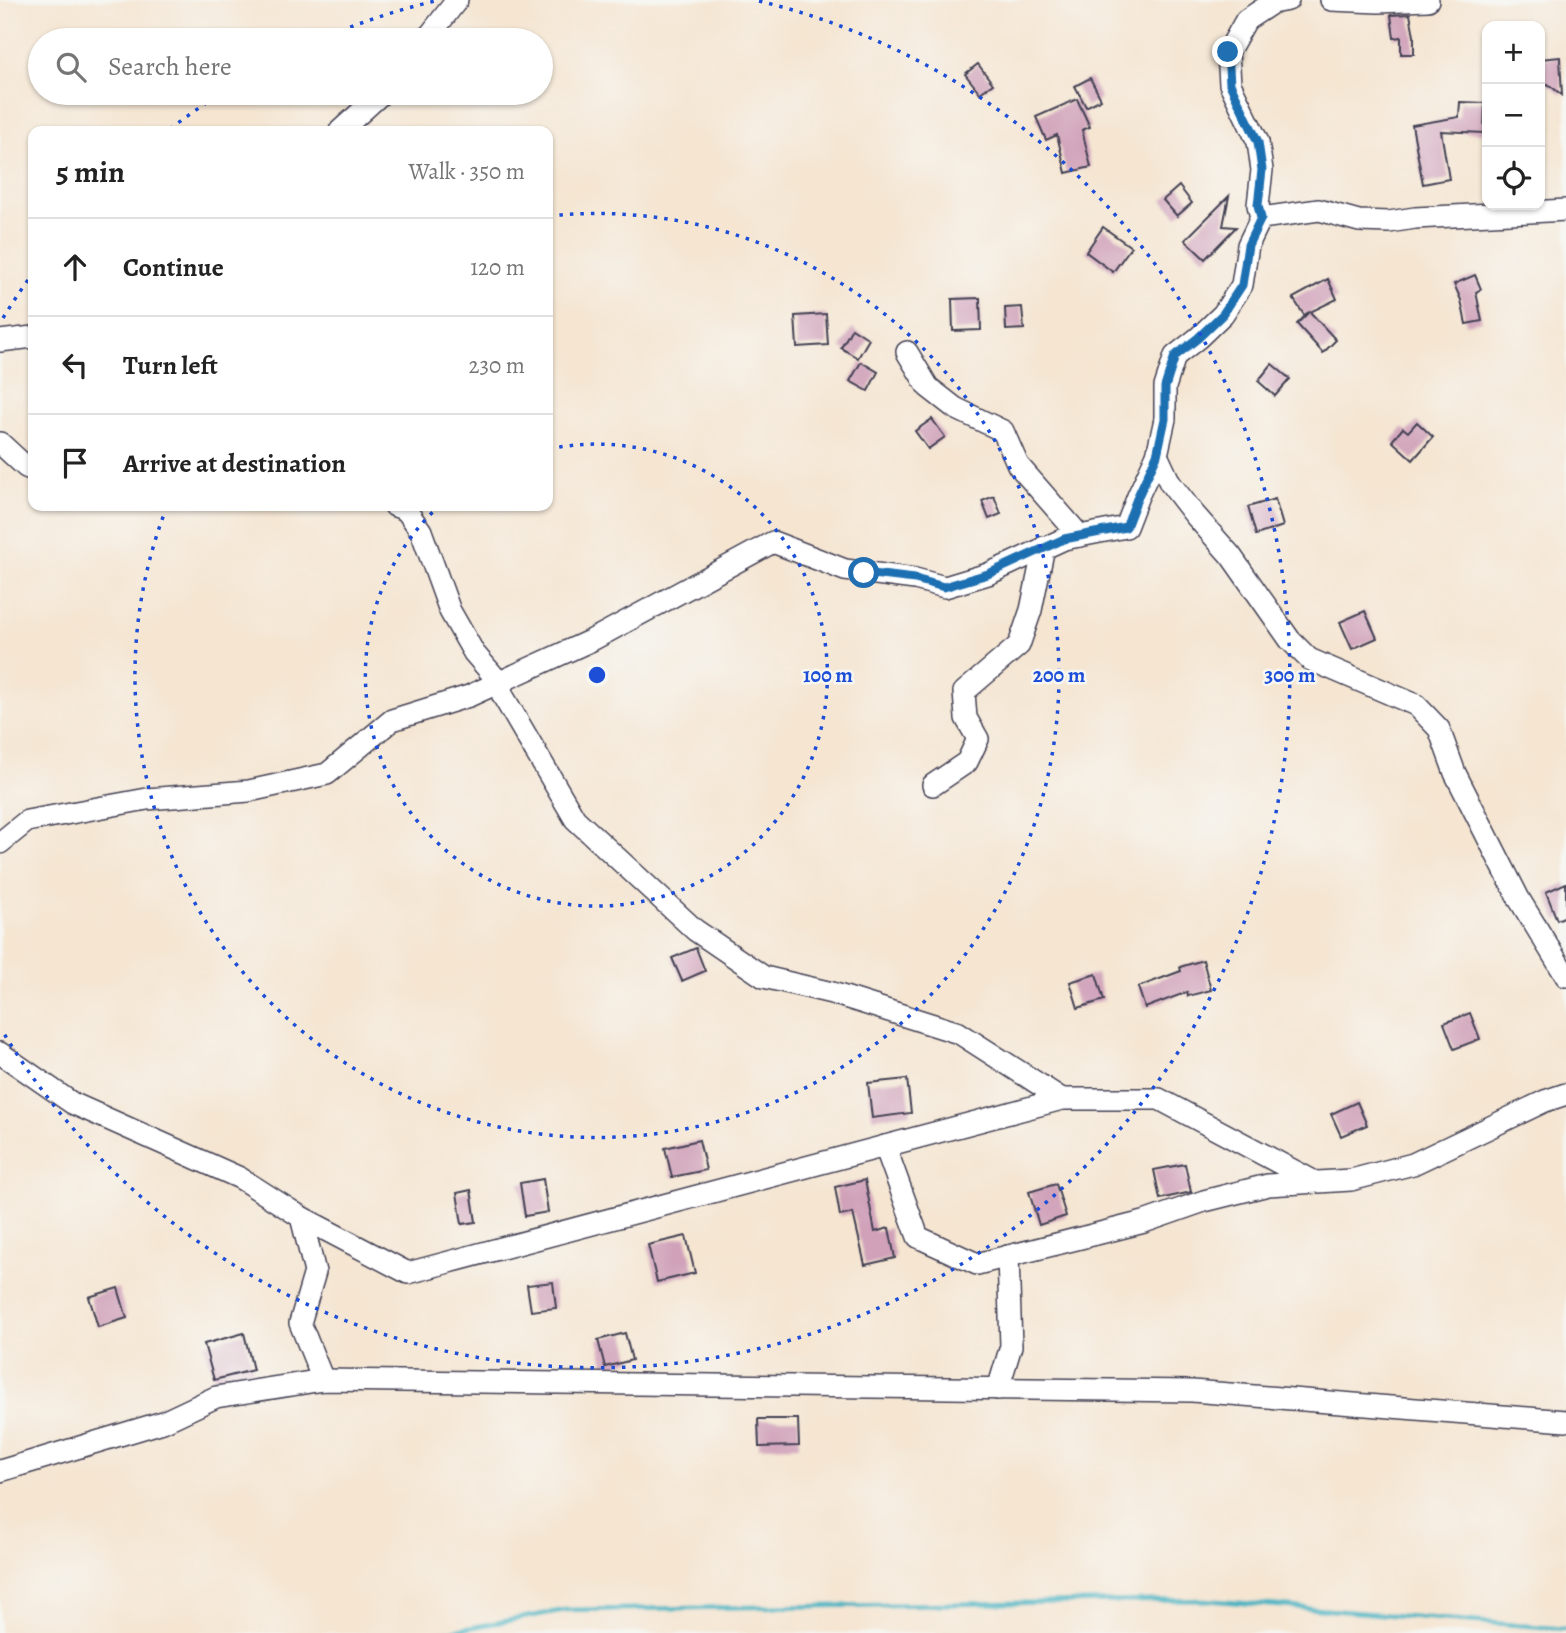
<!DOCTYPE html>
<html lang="en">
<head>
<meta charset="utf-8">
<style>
  body { margin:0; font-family:Alegreya,serif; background:#f6f6f6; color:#222 }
  .controls { position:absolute; right:21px; top:21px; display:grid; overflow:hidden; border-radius:14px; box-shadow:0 2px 5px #0004 }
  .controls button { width:63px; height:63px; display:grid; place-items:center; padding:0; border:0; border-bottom:2px solid #e0e0e0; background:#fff; color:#222; font:35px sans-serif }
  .stop { position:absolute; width:21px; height:21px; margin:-16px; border:5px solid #1f6fb2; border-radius:50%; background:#fff }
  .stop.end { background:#1f6fb2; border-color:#fff; box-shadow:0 2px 7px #0008 }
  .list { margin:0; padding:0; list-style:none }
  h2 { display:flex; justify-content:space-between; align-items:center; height:91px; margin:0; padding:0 28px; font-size:30px }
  h2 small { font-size:23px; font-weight:400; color:#767676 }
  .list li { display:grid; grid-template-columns:46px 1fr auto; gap:21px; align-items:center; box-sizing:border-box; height:98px; padding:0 28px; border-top:2px solid #e0e0e0 }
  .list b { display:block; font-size:26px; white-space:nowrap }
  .list em { font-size:23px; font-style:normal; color:#767676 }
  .icon { flex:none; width:38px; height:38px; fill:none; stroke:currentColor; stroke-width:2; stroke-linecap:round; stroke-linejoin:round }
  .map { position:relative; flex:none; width:1566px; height:1633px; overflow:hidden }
  .search { position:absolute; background:#fff; box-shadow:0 2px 5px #0004; left:28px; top:28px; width:525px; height:77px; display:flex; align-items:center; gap:18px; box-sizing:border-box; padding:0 24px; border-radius:38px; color:#767676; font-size:26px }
  .panel { position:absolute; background:#fff; box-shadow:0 2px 5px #0004; left:28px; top:126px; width:525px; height:385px; border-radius:14px }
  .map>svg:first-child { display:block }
</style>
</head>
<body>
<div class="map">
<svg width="1566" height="1633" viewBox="0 0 1566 1633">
  <rect width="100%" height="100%" fill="#f6f6f2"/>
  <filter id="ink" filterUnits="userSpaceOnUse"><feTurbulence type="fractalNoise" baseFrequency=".0143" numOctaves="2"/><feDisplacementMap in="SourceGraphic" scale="14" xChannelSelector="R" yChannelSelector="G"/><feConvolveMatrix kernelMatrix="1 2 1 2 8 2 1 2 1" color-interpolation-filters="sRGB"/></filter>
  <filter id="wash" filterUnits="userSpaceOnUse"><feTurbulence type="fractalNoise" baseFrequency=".00686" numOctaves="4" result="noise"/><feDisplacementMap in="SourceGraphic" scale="28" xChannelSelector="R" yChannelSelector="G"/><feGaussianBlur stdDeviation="1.57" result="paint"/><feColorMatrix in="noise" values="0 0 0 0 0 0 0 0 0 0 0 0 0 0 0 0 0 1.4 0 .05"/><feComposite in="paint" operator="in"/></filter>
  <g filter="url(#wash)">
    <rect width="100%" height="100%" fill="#f5e5d1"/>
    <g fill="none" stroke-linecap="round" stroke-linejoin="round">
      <!-- stream -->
      <polyline stroke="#45b3c2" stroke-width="4.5" points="441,1633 565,1610 1205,1600 1566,1629"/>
    </g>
    <g id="blocks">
      <!-- building -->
      <g fill="#d0a1b9">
        <polygon points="1410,14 1414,36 1414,54 1401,54 1401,37 1394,38 1391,15"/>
        <polygon points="1560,57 1562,95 1548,84 1540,85 1540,59"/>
        <polygon points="978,64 993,84 980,93 965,74"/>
        <polygon points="1090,78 1101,99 1086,107 1075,86"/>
        <polygon points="1077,99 1090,127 1082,130 1091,167 1066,173 1057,135 1046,140 1036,117"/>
        <polygon points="1460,102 1485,103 1484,133 1441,131 1449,179 1423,184 1412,125 1459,117"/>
        <polygon points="1179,186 1192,203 1177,216 1163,200"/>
        <polygon points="1229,196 1223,226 1236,227 1205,259 1185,240"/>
        <polygon points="1103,227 1131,247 1113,272 1086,252"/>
        <polygon points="1475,275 1481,289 1476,292 1482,321 1466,324 1461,300 1454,284"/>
        <polygon points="1328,279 1337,299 1310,312 1336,340 1323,353 1297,324 1309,312 1304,315 1293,298"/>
        <polygon points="980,298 981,330 953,331 952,299"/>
        <polygon points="1022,307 1024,329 1006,330 1005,308"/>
        <polygon points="826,314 828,345 797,347 795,316"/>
        <polygon points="852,328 869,339 858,358 841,348"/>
        <polygon points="861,362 878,372 868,391 850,381"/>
        <polygon points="1272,364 1290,379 1275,396 1258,381"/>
        <polygon points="932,419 945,437 928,449 915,431"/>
        <polygon points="1417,422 1433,437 1413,460 1392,441 1403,428 1408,432"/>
        <polygon points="994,496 1001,514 989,519 982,501"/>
        <polygon points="1275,499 1283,526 1256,535 1248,507"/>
        <polygon points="1365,611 1377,638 1352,649 1340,622"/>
        <polygon points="1566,883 1566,916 1557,920 1546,892"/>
        <polygon points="696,948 705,971 682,981 672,958"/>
        <polygon points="1203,960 1211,990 1188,996 1187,992 1145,1008 1138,987 1181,971 1180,967"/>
        <polygon points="1096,974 1104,1000 1078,1008 1070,982"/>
        <polygon points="1470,1013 1480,1039 1454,1049 1444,1023"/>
        <polygon points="907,1079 911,1113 872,1118 868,1083"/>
        <polygon points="1357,1102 1367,1125 1341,1136 1331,1114"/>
        <polygon points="699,1140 706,1170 672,1177 665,1148"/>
        <polygon points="1185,1164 1191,1192 1160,1199 1154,1170"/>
        <polygon points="543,1179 548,1212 525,1216 520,1183"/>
        <polygon points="865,1180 875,1232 889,1228 895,1258 865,1265 853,1213 840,1216 835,1187"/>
        <polygon points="1056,1184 1066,1216 1039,1225 1029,1192"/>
        <polygon points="471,1190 476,1222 462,1224 457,1193"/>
        <polygon points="686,1236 695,1273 657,1282 648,1245"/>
        <polygon points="553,1282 556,1308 531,1311 527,1285"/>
        <polygon points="118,1288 127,1318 98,1327 89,1297"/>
        <polygon points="244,1333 253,1370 214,1380 204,1344"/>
        <polygon points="625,1333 632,1360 605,1367 598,1340"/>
        <polygon points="758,1419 798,1419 799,1446 759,1447"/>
      </g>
    </g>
  </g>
  <g filter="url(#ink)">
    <use href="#blocks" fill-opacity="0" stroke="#423f52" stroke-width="2"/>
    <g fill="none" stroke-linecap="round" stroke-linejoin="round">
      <defs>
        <g id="minor">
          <polyline points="1331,0 1378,2 1428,0"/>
          <polyline points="426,40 457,0"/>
          <polyline points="340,131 382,93"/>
          <polyline points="1261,218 1258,205 1262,170 1258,142 1230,84 1228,52 1246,20 1272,3 1288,0"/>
          <polyline points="0,341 33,337"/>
          <polyline points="907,352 928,387 955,408 1003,431 1018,465 1080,536"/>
          <polyline points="0,443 26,467 33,470"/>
          <polyline points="1157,455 1170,483 1194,514 1231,556 1290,640 1309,659 1416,705 1439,729 1455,773 1519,899 1566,976"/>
          <polyline points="395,506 406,510 421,531 450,611 474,653 499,682 503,696 575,819 695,930 764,977 832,993 959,1033 1062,1099"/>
          <polyline points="933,785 967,762 978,739 966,718 964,692 1019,645 1031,610 1044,547"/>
          <polyline points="0,843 27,821 147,799 249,791 327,774 392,720 469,696 592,640 773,542 845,570 915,579 945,587 988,574 1064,539 1126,527 1138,496 1157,455 1165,419 1165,387 1175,356 1198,338 1223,314 1242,285 1248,245 1261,218 1319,210 1359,221 1389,222 1415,218 1566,210"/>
          <polyline points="0,1053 72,1103 240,1178 301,1217 315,1272 300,1323 323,1380"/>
          <polyline points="885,1146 918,1237 977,1264 1144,1222 1204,1201 1268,1185 1351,1180 1413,1164 1545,1101 1566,1094"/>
          <polyline points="301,1217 408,1273 1062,1099 1159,1099 1315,1182"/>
          <polyline points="998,1389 1011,1346 1008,1256"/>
          <polyline points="0,1471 163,1422 216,1397 323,1380 1192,1391 1566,1421"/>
        </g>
      </defs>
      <!-- minor casing -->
      <use href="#minor" stroke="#423f52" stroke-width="24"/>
      <!-- minor -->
      <use href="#minor" stroke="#fff" stroke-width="21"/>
    </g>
  </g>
  <g fill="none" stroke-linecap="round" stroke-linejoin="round" filter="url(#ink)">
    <!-- route -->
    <polyline stroke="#1f6fb2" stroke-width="9" points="864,573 915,579 944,587 988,574 1064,539 1126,527 1138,496 1157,455 1165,419 1165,387 1175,356 1198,338 1223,314 1242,285 1248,245 1261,218 1258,205 1262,170 1258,142 1230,84 1228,52"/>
  </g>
  <!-- distance rings -->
  <g fill="none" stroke="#1d4ed8" stroke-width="3.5" stroke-dasharray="3.5 7">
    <path d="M549 449A231 231 0 1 1 439 506"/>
    <path d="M549 216A462 462 0 1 1 166 509"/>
    <path d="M3 318A693 693 0 0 1 33 273M170 129A693 693 0 0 1 220 94M321 39A693 693 0 0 1 435 1M759 1A693 693 0 1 1 3 1032"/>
  </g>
  <circle cx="597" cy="675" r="10" fill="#1d4ed8" stroke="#f6f6f2" stroke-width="3.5"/>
  <g font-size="21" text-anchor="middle" font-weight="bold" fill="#1d4ed8" stroke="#f6f6f2" stroke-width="5" stroke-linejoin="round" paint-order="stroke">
    <text x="828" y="682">100 m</text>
    <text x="1059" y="682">200 m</text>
    <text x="1290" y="682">300 m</text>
  </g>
</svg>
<div class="controls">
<button>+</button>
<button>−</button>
<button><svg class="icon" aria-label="locate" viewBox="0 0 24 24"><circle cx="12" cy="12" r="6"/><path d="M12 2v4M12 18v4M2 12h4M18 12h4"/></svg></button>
</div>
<div class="stop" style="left:864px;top:573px"></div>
<div class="stop end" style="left:1228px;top:52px"></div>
<div class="search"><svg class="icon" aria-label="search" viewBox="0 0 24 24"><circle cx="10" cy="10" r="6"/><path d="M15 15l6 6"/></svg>Search here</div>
<section class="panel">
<h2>5 min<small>Walk · 350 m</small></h2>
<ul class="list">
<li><svg class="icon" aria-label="ahead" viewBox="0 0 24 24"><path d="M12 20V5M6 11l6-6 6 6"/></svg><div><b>Continue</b></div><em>120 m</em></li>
<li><svg class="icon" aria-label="left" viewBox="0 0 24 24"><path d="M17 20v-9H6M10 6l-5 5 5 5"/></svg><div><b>Turn left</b></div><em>230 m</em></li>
<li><svg class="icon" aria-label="arrive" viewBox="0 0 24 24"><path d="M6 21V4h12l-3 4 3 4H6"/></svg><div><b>Arrive at destination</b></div></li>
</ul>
</section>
</div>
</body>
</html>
